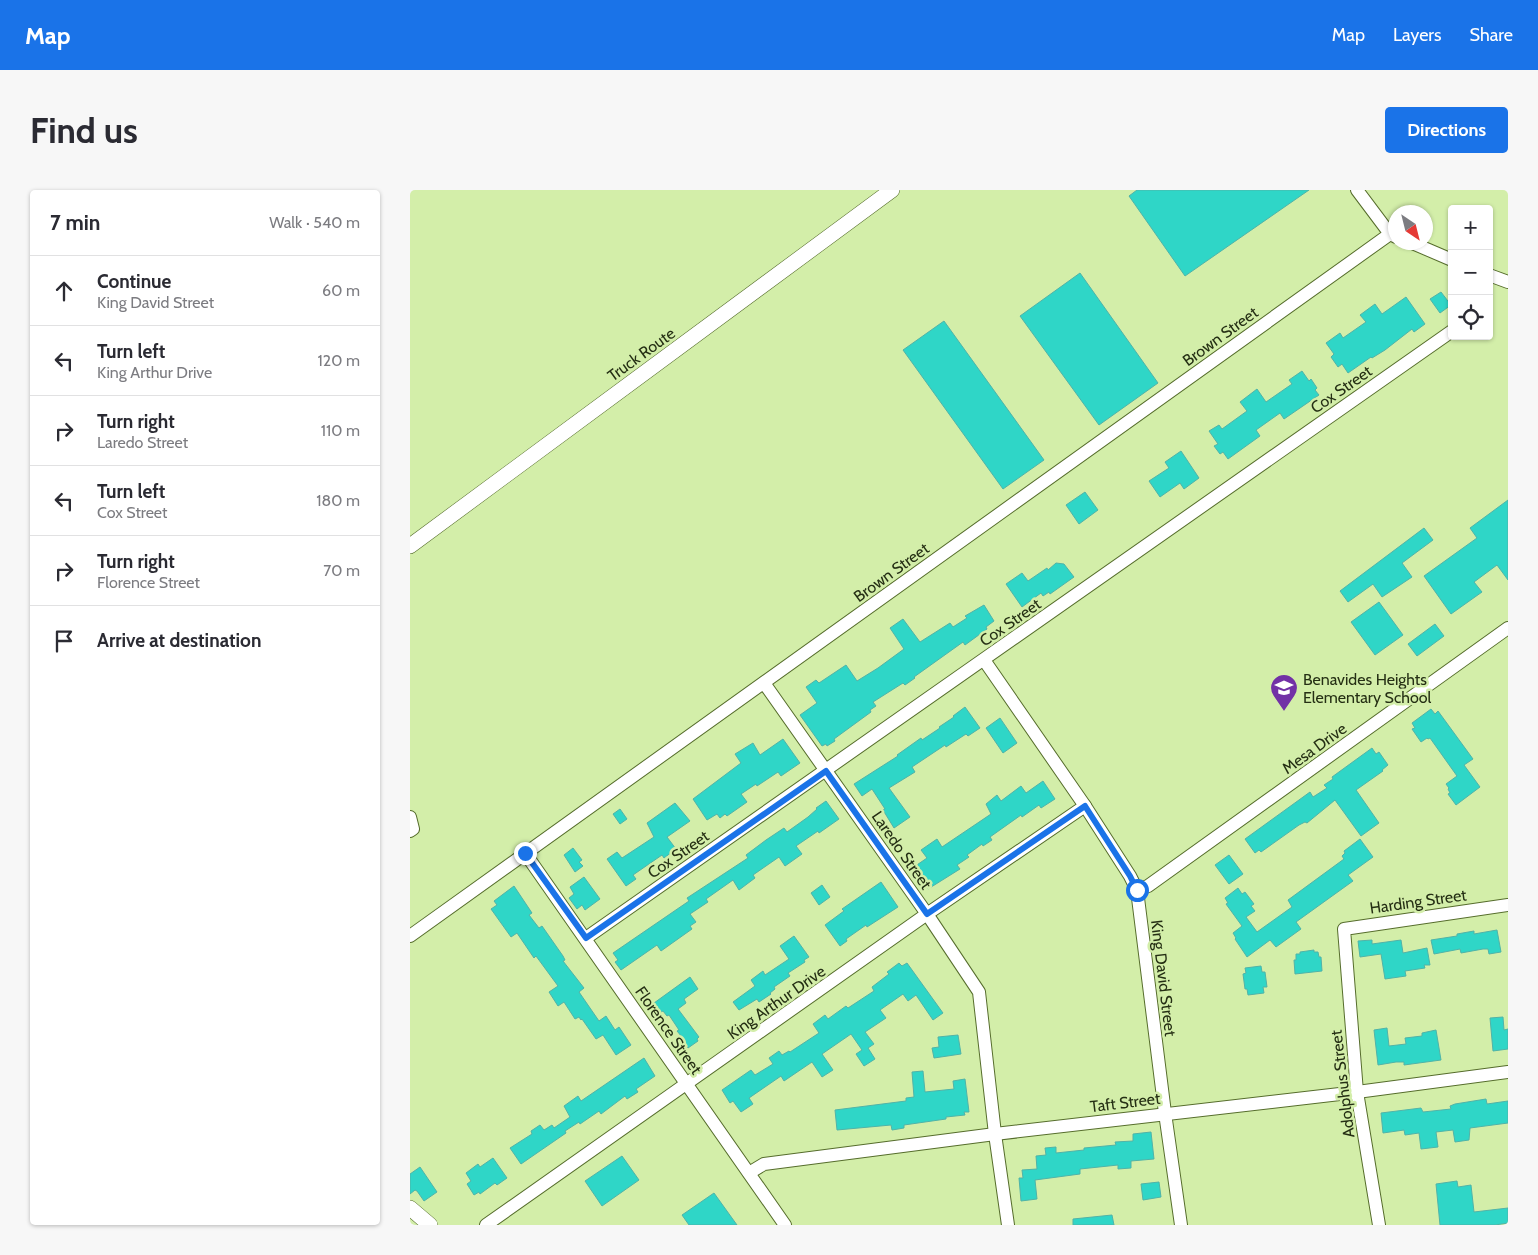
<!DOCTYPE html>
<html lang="en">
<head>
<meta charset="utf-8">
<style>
  body { margin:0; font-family:Cabin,sans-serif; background:#f7f7f7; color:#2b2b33 }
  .controls { position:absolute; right:15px; top:15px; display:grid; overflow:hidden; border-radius:5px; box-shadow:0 1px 4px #0004 }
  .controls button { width:45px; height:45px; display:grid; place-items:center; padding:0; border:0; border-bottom:1px solid #e1e1e2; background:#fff; color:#2b2b33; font:25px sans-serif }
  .compass { position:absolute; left:978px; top:15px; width:45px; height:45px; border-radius:50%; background:#fff; box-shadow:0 1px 4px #0004; rotate:145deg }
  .stop { position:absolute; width:15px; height:15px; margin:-11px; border:4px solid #1a73e8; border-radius:50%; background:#fff }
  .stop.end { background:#1a73e8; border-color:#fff; box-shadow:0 1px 5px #0008 }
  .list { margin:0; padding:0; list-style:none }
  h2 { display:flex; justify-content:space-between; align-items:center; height:65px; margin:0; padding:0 20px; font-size:21px }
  h2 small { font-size:16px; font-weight:400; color:#7c7c81 }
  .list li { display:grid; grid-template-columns:32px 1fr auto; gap:15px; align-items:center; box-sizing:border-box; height:70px; padding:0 20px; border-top:1px solid #e1e1e2 }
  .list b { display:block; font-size:19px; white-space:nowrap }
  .list p { margin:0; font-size:16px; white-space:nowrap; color:#7c7c81 }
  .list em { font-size:16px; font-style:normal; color:#7c7c81 }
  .icon { flex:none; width:28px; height:28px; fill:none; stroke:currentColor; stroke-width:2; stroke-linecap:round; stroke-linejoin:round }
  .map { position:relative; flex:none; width:1098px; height:1035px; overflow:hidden; border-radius:5px }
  header { display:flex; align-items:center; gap:30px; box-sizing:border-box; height:70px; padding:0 25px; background:#1a73e8; color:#fff }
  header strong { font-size:24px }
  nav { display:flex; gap:28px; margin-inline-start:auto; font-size:18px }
  .intro { display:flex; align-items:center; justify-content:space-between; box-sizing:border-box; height:120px; padding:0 30px }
  h1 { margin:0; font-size:35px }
  .button { padding:12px 22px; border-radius:5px; background:#1a73e8; color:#fff; font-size:18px; font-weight:700 }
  main { display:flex; gap:30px; padding:0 30px }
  aside { flex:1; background:#fff; border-radius:5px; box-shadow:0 1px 4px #0004 }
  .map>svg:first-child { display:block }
</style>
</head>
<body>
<header>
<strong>Map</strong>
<nav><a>Map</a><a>Layers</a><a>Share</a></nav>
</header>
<div class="intro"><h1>Find us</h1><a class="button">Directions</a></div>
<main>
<aside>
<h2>7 min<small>Walk · 540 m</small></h2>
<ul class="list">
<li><svg class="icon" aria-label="ahead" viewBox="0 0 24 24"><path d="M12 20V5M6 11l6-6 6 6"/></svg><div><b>Continue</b><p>King David Street</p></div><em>60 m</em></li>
<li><svg class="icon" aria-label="left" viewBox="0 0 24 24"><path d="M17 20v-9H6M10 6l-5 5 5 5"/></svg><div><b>Turn left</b><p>King Arthur Drive</p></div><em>120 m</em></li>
<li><svg class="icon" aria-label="right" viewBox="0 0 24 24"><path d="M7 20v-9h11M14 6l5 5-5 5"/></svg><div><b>Turn right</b><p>Laredo Street</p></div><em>110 m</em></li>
<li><svg class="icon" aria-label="left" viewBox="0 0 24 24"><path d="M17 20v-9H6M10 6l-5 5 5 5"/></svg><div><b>Turn left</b><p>Cox Street</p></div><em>180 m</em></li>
<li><svg class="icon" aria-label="right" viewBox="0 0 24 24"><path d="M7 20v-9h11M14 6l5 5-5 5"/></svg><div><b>Turn right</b><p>Florence Street</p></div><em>70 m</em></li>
<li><svg class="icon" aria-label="arrive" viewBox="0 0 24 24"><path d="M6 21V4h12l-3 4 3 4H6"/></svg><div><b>Arrive at destination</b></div></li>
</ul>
</aside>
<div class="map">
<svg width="1098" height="1035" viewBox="0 0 1098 1035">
  <rect width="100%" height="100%" fill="#d3eea9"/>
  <!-- building -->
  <g fill="#2fd6c7" stroke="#50b3a8">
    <polygon points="727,0 899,0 775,86 719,6"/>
    <polygon points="670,83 748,193 689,235 610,126"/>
    <polygon points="1031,102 1041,115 1030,123 1020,109"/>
    <polygon points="996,107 1015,134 1004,142 1002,139 975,160 962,168 961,167 938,183 932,174 928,177 921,167 924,164 916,153 930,143 933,148 956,132 950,125 965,114 972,124"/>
    <polygon points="534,131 634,270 593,299 493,160"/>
    <polygon points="892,181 899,191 901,189 907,198 905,200 909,205 874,229 870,223 846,240 850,246 818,269 813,262 810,264 804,256 808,254 799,241 809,235 812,239 837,221 830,212 847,199 856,212 882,194 879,190"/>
    <polygon points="771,261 789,288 774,299 770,293 750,307 739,291 759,278 755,272"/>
    <polygon points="675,302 688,320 669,334 656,315"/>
    <polygon points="1098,310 1098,390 1087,375 1064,392 1072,402 1041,424 1014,386 1067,348 1060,338"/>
    <polygon points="1014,338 1023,350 992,373 1002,387 972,407 963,394 938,412 930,401"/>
    <polygon points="646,373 654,374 664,387 640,404 639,402 633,406 631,403 612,417 596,394 612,383 618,391 637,378 638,380"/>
    <polygon points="969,412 993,445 965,465 941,432"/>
    <polygon points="574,415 584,431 576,437 577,439 555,455 553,452 504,487 505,488 495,495 493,493 463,512 466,516 460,520 461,522 424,549 425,551 417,556 416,554 412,556 390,525 407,513 396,497 406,490 409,493 436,475 447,491 468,478 494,459 480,438 493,429 510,452 540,433 543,437 557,428 555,426"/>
    <polygon points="1025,434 1034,446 1007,466 998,454"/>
    <polygon points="555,517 570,538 558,546 556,544 536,557 535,555 502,577 505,582 479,598 500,627 484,638 473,620 475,619 462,599 452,606 444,594 488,566 487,565 511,548 512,550 530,538 529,537 544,527 543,526"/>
    <polygon points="1021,519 1025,524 1028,521 1063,569 1054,575 1070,597 1046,615 1038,604 1040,603 1038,599 1039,598 1036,594 1047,586 1020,548 1018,549 1017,548 1011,552 1002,539 1005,538 1002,533"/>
    <polygon points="590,528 607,553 593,563 576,538"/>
    <polygon points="373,549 390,573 371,586 368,582 347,596 346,594 331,604 337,612 317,626 315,624 310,628 307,624 297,630 283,609 331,573 325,564 343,553 350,565"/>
    <polygon points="962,558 966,564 969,562 978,575 972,580 973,581 946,600 969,633 951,646 925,610 897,633 895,632 889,635 851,662 849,660 845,663 835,649 900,602 903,607 917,598 914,595 923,589 922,587"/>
    <polygon points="633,591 645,609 631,618 629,615 612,627 611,625 580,647 582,650 573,656 572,654 557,665 559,667 547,675 550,679 518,699 516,697 514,698 501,679 517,668 511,660 527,649 532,657 581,624 576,614 587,605 591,611 611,596 616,603"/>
    <polygon points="416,611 429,629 409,643 408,641 386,656 392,664 375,676 369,667 343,685 345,688 329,700 323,690 296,709 298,712 280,724 286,732 280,736 282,739 251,761 247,755 211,780 205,772 208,770 203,763 279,711 277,708 338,668 336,665 356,650 374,638 377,642 398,627 407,619 406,618"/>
    <polygon points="265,613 280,631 257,647 266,659 254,668 252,665 223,685 226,689 216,696 197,669 207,662 212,668 244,647 237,633"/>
    <polygon points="210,619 217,629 210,634 203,624"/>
    <polygon points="950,649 963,667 938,685 943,691 886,732 891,739 866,757 860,750 837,767 825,749 826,748 823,743 832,736 816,714 818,713 815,708 828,698 832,704 835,702 844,714 841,716 845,721 836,727 847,742 882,717 878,710 934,669 932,666 935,663 934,661"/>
    <polygon points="163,658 172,670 169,672 173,676 165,682 154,665"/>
    <polygon points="819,665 833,684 819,694 805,675"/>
    <polygon points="174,687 190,709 175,720 172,715 167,719 159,708 164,704 160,697"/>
    <polygon points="471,692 488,717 457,737 456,735 436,749 437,751 430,756 415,735 434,721 432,719"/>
    <polygon points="412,695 420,707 409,715 401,703"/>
    <polygon points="104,696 122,723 119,725 129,738 132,736 153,766 155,770 153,771 174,798 169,802 189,831 196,826 205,840 209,837 221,855 206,865 193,845 186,849 172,829 171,830 169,827 165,829 154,812 148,816 139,802 148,796 126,766 124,768 107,743 101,747 81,719 87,715 84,711"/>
    <polygon points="1087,740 1091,762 1079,764 1078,759 1073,759 1051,763 1050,759 1024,764 1021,750 1047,746 1047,744 1064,741 1064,744"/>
    <polygon points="384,746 399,767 394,770 395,772 378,783 380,786 364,797 365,799 360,803 361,804 349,812 347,809 329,820 323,812 345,796 341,790 353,781 355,785 379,769 370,756"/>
    <polygon points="962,750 962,754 991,750 993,763 1017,758 1020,775 1014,775 1015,778 995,781 996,786 975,789 971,764 950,767 948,751"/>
    <polygon points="904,760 904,762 908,762 909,767 911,767 912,781 885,784 884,770 886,770 886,764 890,764 890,762"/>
    <polygon points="489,773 492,776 497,773 533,823 523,830 506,805 498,811 493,804 470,820 476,828 455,842 464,854 458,858 465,869 454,876 446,864 452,860 441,844 412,864 423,880 412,887 402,872 374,891 371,886 339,908 343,914 331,922 323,911 320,913 312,900 341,880 345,885 363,874 359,868 369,861 372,865 379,861 380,862 409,843 403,834 415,825 418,829 436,816 438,818 464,801 462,797 479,784 477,782"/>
    <polygon points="851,776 852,782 855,782 857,797 853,797 854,803 838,805 837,799 835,799 833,784 836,783 835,778"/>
    <polygon points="280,787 288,799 274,809 276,813 268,819 289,847 287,849 288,851 278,858 277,856 274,858 268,849 272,847 267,841 269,840 259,825 257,826 253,821 251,822 244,813"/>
    <polygon points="1093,827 1094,840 1098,839 1098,859 1083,861 1080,828"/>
    <polygon points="977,838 979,856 996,854 995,848 1012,846 1012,843 1026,840 1031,870 994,875 994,872 986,872 968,875 964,840"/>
    <polygon points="548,845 551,864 524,868 522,858 529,857 528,847"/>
    <polygon points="234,868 245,886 226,899 228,902 217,909 215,906 191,924 189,921 170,934 169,932 155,941 156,943 111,974 100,958 122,944 121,941 130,935 134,940 142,935 144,938 160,927 154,916 168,906 171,911"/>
    <polygon points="513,881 515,902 544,899 543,891 555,889 559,922 554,922 555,925 536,927 536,929 494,935 494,938 482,940 481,935 427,940 425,920 496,911 496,908 504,907 502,882"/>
    <polygon points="1076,909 1077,914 1098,911 1098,933 1060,938 1059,950 1045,952 1043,940 1026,942 1028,957 1011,959 1009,943 995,945 994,940 973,943 971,923 1011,918 1013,922 1041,919 1040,916 1045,914"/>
    <polygon points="741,942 744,969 721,971 721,978 708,979 708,975 670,979 670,984 625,990 627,1009 611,1011 609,988 613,988 612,980 627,979 626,966 636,965 635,958 646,957 646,963 674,960 674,958 706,955 705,952 723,951 723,944"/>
    <polygon points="212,966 229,990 192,1016 175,991"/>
    <polygon points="83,968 97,988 87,995 85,993 70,1004 69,1002 64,1005 57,994 61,991 56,983 68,974 70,977"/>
    <polygon points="10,977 27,1002 14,1011 7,1001 5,1000 0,1004 0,984"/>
    <polygon points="1047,991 1048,997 1061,995 1064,1022 1098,1018 1098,1033 1085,1035 1030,1035 1026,994"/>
    <polygon points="749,992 751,1007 733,1010 731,994"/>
    <polygon points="304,1003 327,1035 279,1035 272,1025"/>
    <polygon points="702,1025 704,1035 663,1035 663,1029"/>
  </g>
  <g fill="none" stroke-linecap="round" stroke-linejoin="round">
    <defs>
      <g id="minor">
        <polyline points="947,0 980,44 986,47"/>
        <polyline points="1000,52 1042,70"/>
        <polyline points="1079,85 1098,92"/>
        <polyline points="574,470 675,616 720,686 727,700 755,923 771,1035"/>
        <polyline points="354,493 517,724 569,802 585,944 598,1035"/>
        <polyline points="0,627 3,639 0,641"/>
        <polyline points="115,663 375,1035"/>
        <polyline points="727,700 738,696 1098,438"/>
        <polyline points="0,746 980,44"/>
        <polyline points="176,748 1042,141"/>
        <polyline points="339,983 354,974 585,944 947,902 1098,882"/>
        <polyline points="76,1035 517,724 675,616"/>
        <polyline points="969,1035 947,902 934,739 1098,715"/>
      </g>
      <g id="tertiary">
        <polyline points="0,356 482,0"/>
        <polyline points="0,1018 20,1035"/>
      </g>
    </defs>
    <!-- minor casing -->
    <use href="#minor" stroke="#566d2c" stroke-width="14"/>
    <!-- tertiary casing -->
    <use href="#tertiary" stroke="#566d2c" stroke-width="16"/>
    <!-- minor -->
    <use href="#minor" stroke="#fff" stroke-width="12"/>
    <!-- tertiary -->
    <use href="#tertiary" stroke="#fff" stroke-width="15"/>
  </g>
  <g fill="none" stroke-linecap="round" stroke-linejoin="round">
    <!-- route -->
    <polyline stroke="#1a73e8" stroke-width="6" points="115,663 176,748 416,581 517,724 675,616 720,686 727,700"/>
  </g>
  <!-- icons -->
  <defs>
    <symbol id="school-pin" viewBox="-11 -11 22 30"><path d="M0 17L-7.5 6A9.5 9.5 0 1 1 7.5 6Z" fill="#7231a6" stroke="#d3eea9"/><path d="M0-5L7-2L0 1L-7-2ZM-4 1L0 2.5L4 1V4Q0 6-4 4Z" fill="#fff"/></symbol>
  </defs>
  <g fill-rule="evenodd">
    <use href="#school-pin" x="858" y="482" width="32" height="43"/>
  </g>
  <g text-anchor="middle" stroke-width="5" stroke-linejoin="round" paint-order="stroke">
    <!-- street labels -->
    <g font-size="16" fill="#252f14" stroke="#d3eea9">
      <text transform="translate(810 146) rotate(-36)" y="6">Brown Street</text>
      <text transform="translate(231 164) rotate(-36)" y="6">Truck Route</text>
      <text transform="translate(931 199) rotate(-35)" y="6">Cox Street</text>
      <text transform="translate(481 382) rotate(-36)" y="6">Brown Street</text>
      <text transform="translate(600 432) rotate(-35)" y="6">Cox Street</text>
      <text transform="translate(904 558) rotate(-36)" y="6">Mesa Drive</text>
      <text transform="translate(492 660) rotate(55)" y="6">Laredo Street</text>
      <text transform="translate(268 664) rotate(-35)" y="6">Cox Street</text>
      <text transform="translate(1008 711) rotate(-8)" y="6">Harding Street</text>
      <text transform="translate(754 788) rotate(83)" y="6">King David Street</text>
      <text transform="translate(366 812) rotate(-35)" y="6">King Arthur Drive</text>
      <text transform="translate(259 840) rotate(55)" y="6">Florence Street</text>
      <text transform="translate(932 894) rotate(-97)" y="6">Adolphus Street</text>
      <text transform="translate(715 912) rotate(-7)" y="6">Taft Street</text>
    </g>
    <!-- poi labels -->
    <g font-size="16" fill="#252f14" stroke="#d3eea9" text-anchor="start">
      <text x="893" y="495">Benavides Heights<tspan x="893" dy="18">Elementary School</tspan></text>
    </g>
  </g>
</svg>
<div class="controls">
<button>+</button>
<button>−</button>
<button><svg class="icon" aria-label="locate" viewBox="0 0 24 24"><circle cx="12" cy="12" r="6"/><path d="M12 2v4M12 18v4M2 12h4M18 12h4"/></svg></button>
</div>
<svg class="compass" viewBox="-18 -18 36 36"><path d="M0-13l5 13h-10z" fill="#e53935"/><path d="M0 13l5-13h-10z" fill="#7c7c81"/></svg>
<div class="stop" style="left:727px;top:700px"></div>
<div class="stop end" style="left:115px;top:663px"></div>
</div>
</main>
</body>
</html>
